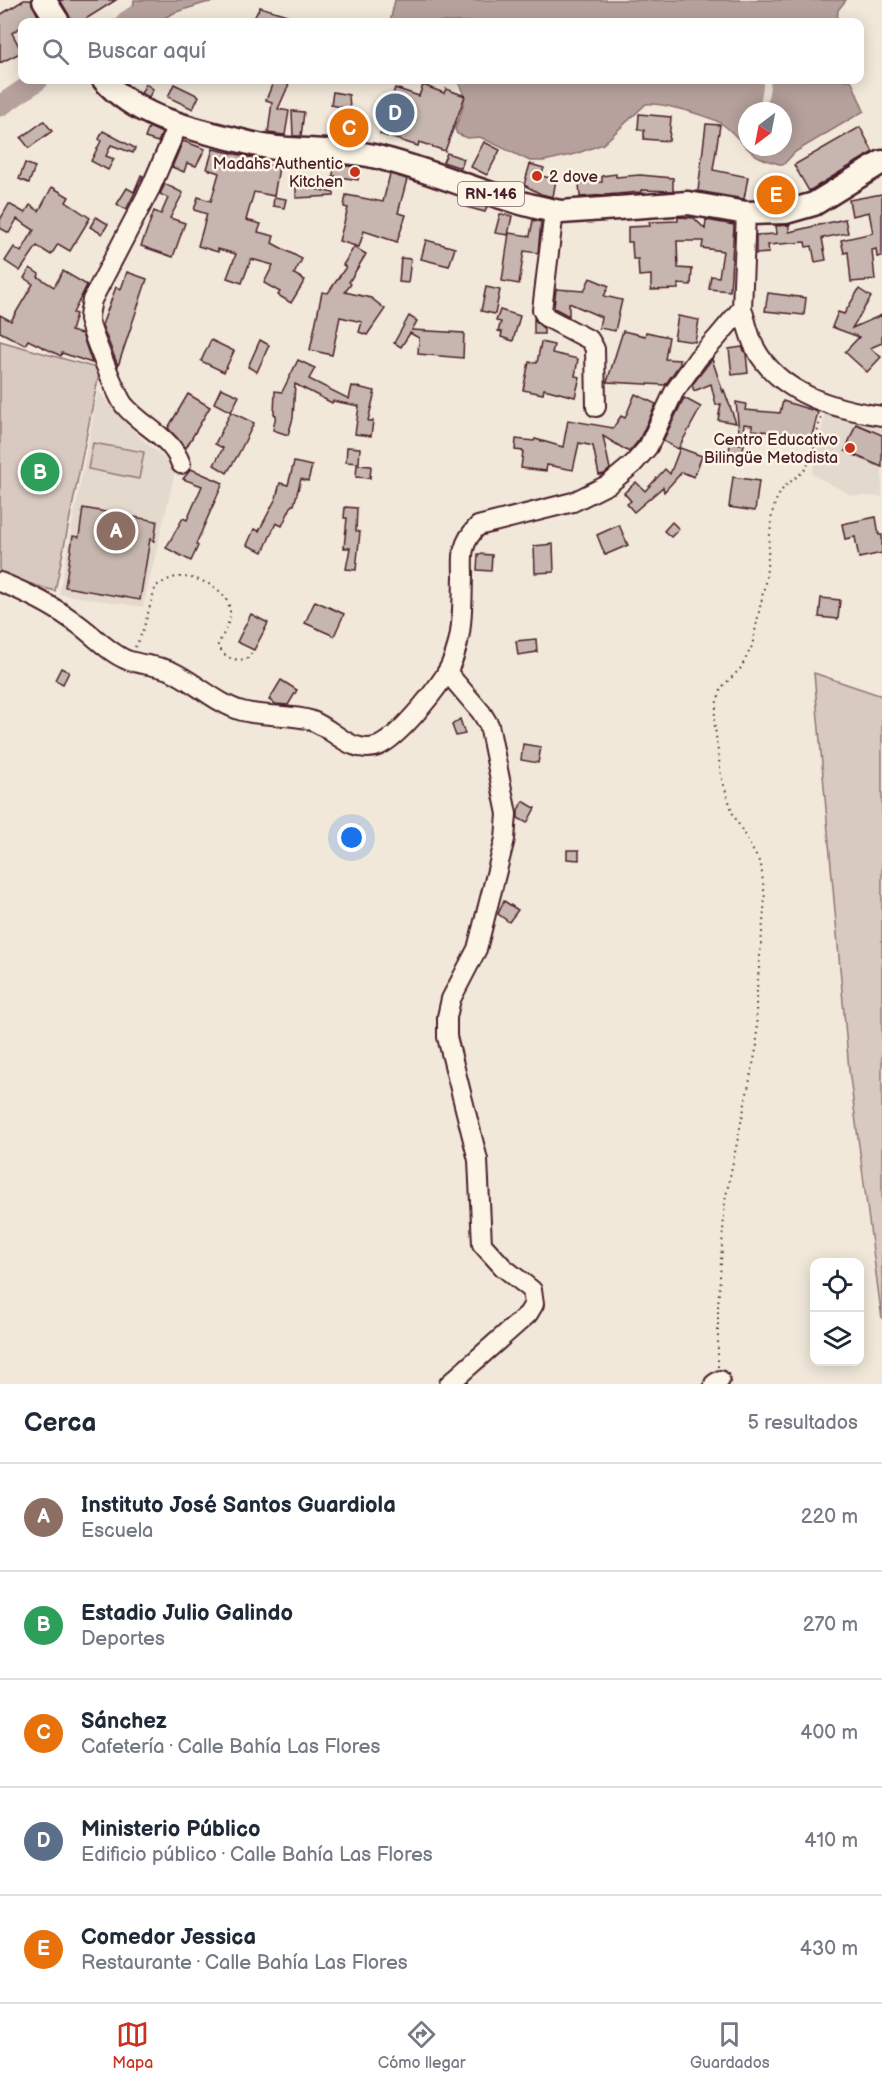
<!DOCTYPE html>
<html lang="es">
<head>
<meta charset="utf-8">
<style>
  body { margin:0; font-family:"Balsamiq Sans",sans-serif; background:#f6f6f7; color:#1f2937 }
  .controls { position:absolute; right:18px; bottom:18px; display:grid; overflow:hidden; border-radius:12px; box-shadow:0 3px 15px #0003 }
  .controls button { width:54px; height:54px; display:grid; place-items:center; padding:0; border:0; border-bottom:2px solid #e0e1e3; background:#fff; color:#1f2937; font:30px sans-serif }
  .compass { position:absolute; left:738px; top:102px; width:54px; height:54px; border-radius:50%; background:#fff; box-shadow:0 3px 15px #0003; rotate:212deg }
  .you { position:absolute; left:352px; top:838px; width:21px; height:21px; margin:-15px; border:4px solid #fff; border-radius:50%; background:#1a73e8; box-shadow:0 0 0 9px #1a73e833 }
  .badge { display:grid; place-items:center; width:39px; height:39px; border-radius:50%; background:#c8321e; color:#fff; font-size:20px; font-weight:700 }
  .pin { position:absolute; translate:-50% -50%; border:3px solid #fff; box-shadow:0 2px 6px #0006 }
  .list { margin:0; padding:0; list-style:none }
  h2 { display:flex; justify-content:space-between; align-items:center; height:78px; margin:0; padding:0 24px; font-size:26px }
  h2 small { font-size:20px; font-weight:400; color:#747a83 }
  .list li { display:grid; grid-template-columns:39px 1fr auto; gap:18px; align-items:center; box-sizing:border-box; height:108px; padding:0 24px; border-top:2px solid #e0e1e3 }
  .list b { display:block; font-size:22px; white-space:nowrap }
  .list p { margin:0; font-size:20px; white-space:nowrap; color:#747a83 }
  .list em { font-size:20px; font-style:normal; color:#747a83 }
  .icon { flex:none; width:33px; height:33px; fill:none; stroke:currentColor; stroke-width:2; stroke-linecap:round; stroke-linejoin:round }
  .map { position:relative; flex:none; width:882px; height:1384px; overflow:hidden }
  .search { position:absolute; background:#fff; box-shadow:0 3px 15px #0003; left:18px; right:18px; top:18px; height:66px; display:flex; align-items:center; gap:15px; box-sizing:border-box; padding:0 21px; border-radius:12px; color:#747a83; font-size:22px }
  .sheet { height:618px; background:#fff }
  nav { display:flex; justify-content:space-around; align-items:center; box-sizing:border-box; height:84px; border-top:2px solid #e0e1e3; background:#fff; font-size:16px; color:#747a83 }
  nav a { display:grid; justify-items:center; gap:3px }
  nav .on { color:#c8321e }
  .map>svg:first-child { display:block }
</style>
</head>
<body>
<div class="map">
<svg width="882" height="1384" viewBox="0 0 882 1384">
  <rect width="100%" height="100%" fill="#f1e8da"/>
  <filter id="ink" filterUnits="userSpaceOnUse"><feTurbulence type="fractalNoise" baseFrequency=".0167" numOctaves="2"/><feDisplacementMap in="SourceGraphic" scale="12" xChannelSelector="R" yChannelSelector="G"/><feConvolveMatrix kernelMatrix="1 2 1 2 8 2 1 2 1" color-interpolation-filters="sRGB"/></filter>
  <g filter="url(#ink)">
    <!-- built -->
    <g fill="#e4d9cd">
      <polygon points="98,391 142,439 176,468 143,607 59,594"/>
      <polygon points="826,408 882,421 882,497 851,495 812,474"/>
    </g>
    <!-- green -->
    <g fill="#d8cac0" stroke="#917476" stroke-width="1.5">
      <polygon points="0,341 100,369 55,591 0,575"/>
      <polygon points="93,443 144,452 139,479 88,469"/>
      <polygon points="814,673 882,696 882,1319 849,1070"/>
    </g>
    <!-- water -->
    <g fill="#b6a19c" stroke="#8b6d6f" stroke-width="1.5" fill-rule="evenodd">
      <polygon points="134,0 223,0 205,3 176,12 156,22 146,22 135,16 133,10"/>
      <polygon points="395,0 846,0 838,10 837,22 390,22"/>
      <path d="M455 80H851L864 111 795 152 783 165C773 162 761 160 753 153 742 145 734 132 722 124 710 116 660 102 646 104L603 144 575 154 544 161H530L480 137 468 138 457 134 455 129C461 112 472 93 455 80ZM747 111H783V147H747Z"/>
    </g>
    <!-- pier -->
    <polygon fill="#f1e8da" points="764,80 771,80 766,111 759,111"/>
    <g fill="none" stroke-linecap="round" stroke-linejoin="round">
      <!-- river -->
      <g stroke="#b6a19c" stroke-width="21">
        <polyline points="126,22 135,16"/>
        <polyline points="0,106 38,80"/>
      </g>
    </g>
    <!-- building -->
    <g fill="#c7b6af" stroke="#4a1f2b" stroke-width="1.5">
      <polygon points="24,0 31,0 38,16 28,22 22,22 22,26 12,33 22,52 0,63 0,15"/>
      <polygon points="60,0 116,0 81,22 71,22 69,15"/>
      <polygon points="260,7 287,15 284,22 252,22"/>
      <polygon points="274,80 289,84 278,109 289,111 285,135 268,133 272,102 266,100"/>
      <polygon points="146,84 153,89 149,97 141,93"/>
      <polygon points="174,84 199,96 193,109 168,97"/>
      <polygon points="423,85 444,93 446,89 465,96 445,151 419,142 418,146 380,134 395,88 419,96"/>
      <polygon points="333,92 349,95 350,109 331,105"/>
      <polygon points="292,111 304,112 301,136 293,136"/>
      <polygon points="639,114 671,117 669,141 644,139 644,130 638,129"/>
      <polygon points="44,121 52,131 29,148 21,138"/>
      <polygon points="706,124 720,125 713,170 748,177 744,199 698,191"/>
      <polygon points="149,127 162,133 158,142 145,138"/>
      <polygon points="860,127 873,152 809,191 794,165"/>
      <polygon points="103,131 135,148 133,153 111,145 106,156 114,159 108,170 91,161 101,141 99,139"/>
      <polygon points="183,141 205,149 196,166 187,163 184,172 172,167"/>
      <polygon points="484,142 500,150 487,175 471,167"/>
      <polygon points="213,149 262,160 261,164 279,167 274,196 254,192 246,220 261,224 258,232 274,236 272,243 302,259 294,274 305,280 291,303 278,295 280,292 264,283 273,265 251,259 242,283 227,278 236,254 218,249 218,252 198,246 207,214 194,210 198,197 211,201 219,173 207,169"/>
      <polygon points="447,153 464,159 461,168 443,162"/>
      <polygon points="25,163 35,167 29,183 19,179"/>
      <polygon points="530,164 544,168 541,176 556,179 553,197 541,194 524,185"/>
      <polygon points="334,165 360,167 358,180 333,176"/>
      <polygon points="390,174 407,179 398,213 406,215 397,242 364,231 359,247 339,241 348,208 344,207 346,195 383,202"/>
      <polygon points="616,174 616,177 640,175 673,178 673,191 641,190 641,192 580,197 579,183 602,182 602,176"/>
      <polygon points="141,175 143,176 126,210 117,204 127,188 134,192"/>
      <polygon points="771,181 781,182 780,199 770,199"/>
      <polygon points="165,184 183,193 170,218 185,223 173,257 141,246 154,211 161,214 168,198 160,194"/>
      <polygon points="296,185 334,193 334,196 296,198"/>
      <polygon points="52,187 69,197 66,202 90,218 70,251 58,244 51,255 37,246 20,271 5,261 14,247 21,252 34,230 17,219 9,233 0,228 0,220 9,204 25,213 30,205 39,211"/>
      <polygon points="882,194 882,256 877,257 876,249 872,250 875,280 851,282 848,252 844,253 841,240 873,233 869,212 852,216 849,200"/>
      <polygon points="274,197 286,199 284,208 273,206"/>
      <polygon points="468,200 487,207 485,212 466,207"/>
      <polygon points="500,214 512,216 508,235 495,233"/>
      <polygon points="96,217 108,224 102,234 90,227"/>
      <polygon points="678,217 694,218 705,229 706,220 734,225 730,291 709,289 711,276 719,277 723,251 702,248 703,241 677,241 678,268 692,269 691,285 678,284 678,289 651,290 651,275 639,276 638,259 633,259 632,242 628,242 628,227 650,226 649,222 678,221"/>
      <polygon points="845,219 848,233 822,238 826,260 815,262 812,246 806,247 805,242 768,245 769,253 756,254 756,235 777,234 776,226 789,225 789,232"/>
      <polygon points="533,220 541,222 538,253 524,251 519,284 502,281 509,233 530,236"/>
      <polygon points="426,240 455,248 449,266 421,259"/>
      <polygon points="354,247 366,254 349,282 351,284 345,292 371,298 385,309 367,335 359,332 362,322 340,317 332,355 310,350 322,292 328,293 346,267 343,265"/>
      <polygon points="401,258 411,259 408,283 399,282"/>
      <polygon points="30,268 39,274 38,277 54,287 63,271 87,285 73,313 76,314 71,331 82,334 92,363 62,353 61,356 28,340 25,345 0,332 0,315 11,321 33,284 24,278"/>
      <polygon points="127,272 147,279 118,366 102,325 116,287 121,289"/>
      <polygon points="590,278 609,286 604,296 622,300 615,331 599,328 601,317 569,303 569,316 554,308 556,289 584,291"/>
      <polygon points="486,287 500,290 495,314 481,311"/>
      <polygon points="859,289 871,297 852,328 882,315 882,343 870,348 881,357 867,372 845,352 859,337 832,327 838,312 844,314"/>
      <polygon points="768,293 806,298 804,315 765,311"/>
      <polygon points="500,310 520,316 513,341 501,337 502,332 498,331 501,322 496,321"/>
      <polygon points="409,316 417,321 412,330 464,333 463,358 418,354 419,338 410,333 401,347 394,343"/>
      <polygon points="678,316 699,320 695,342 674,339"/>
      <polygon points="534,319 544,329 544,334 534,334"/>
      <polygon points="623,331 645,336 646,332 669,337 665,359 680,360 680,364 665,385 607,382"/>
      <polygon points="211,340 234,351 224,372 201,361"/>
      <polygon points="260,340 269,345 257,372 248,367"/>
      <polygon points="541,342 554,345 552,353 578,359 575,376 580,377 575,397 544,389 543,394 523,390 529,362 537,363"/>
      <polygon points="742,347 746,354 748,373 732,375 729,349"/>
      <polygon points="712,359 723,392 724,390 736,423 718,420 721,404 716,405 711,384 694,391 692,385"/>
      <polygon points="298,360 315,368 309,379 349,399 352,386 375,391 368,421 373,421 371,436 355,434 359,406 333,401 332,403 295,384 293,418 288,435 273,430 276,415 274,414 275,391 282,392"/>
      <polygon points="221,388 239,396 231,412 214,403"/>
      <polygon points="188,394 210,407 186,448 168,428"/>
      <polygon points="635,394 656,404 639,440 629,452 603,436 610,469 604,474 599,475 593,446 579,443 573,470 547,465 546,471 521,468 523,451 515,450 516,439 534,441 535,439 563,447 568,420 613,428 621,416 625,418"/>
      <polygon points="684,398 701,407 678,449 663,441"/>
      <polygon points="783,401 818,412 811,440 771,430 771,432 752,430 752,425 744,424 743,432 739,432 736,402 746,404 745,410 780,413"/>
      <polygon points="231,412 254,423 238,455 227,473 214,465 223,448 215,444"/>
      <polygon points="856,424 882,435 882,467 845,451"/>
      <polygon points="730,443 744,444 742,456 729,454"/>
      <polygon points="347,447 360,448 359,463 346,462"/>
      <polygon points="680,448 702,456 694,477 682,472 664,492 663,487 634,512 627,504 631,501 624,493 636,482 645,491 665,469 670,474"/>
      <polygon points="294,462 312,466 308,481 301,479 294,505 292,505 282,526 276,523 263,552 247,545 254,529 259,531 276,498 280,483 288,485"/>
      <polygon points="357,465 371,466 370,478 356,477"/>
      <polygon points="191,469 223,483 196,544 198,546 191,561 166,548 183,518 187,520 202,486 183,479"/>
      <polygon points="733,477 759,481 755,511 729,507"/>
      <polygon points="345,507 357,508 356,531 360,532 356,570 346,569 350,548 344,548 347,518 344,518"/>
      <polygon points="83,508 157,521 154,541 150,539 140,600 65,587 73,536 79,537"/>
      <polygon points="876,517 879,535 882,535 882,553 859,558 855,537 845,539 842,524"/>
      <polygon points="672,522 679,529 671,537 664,531"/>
      <polygon points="619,525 628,545 605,555 597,535"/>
      <polygon points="553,544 554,572 535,573 534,546"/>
      <polygon points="478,554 492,555 491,571 477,570"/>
      <polygon points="821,598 840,600 838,619 819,617"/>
      <polygon points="315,601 344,614 334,636 305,623"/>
      <polygon points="251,614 268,623 254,650 237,642"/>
      <polygon points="536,639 537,652 518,655 516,641"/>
      <polygon points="61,668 69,672 63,684 55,680"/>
      <polygon points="281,680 297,690 288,705 276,704 269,700"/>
      <polygon points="460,719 465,734 456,736 452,725"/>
      <polygon points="523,744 541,747 538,763 521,760"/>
      <polygon points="523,801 535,808 527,823 518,818 518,810"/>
      <polygon points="567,850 579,850 579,860 567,859"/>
      <polygon points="504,901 518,910 509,922 498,914"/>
    </g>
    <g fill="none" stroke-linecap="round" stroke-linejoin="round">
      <defs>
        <g id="minor">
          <path d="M178 125 151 187 92 300C91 306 89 313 89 319 90 329 117 396 124 405 142 427 171 436 181 464"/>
          <polyline points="554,211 542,310 546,317 590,340 595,349 596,407"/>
          <path d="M742 308C746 321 749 336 755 348 780 394 834 409 882 416"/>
          <path d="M0 582C25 592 50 604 72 620 91 632 107 652 127 660 141 665 157 665 171 671 195 682 217 704 242 711 264 717 291 714 310 720 333 728 349 753 375 747 395 742 432 695 444 677 464 646 462 611 463 576 463 567 462 557 464 549 466 540 472 532 478 526L573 502 609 484 633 464 648 447 674 392 698 358 716 339 742 308 746 213"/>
          <polyline points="447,672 481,712 489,725 507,814 505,839 477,949 451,999 447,1017 447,1037 478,1160 482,1244 503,1267 532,1290 534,1304 528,1314 449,1384"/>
          <polyline points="714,1384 720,1380"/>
        </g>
        <g id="major">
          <polyline points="44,0 58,22"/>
          <path d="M104 80C135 115 181 126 225 137 239 140 254 145 269 147 302 152 342 149 373 156 437 171 496 201 561 212L688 203 746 213 786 212 814 204 882 162"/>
        </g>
      </defs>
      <!-- minor casing -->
      <use href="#minor" stroke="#4a1f2b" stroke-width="22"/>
      <!-- major casing -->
      <use href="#major" stroke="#4a1f2b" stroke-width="27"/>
      <!-- path -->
      <g stroke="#4a1f2b" stroke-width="2" stroke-dasharray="1.5 4.5" stroke-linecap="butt">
        <path d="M135 647C146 628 149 606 156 586 162 583 171 577 178 577 198 576 231 589 230 614 230 623 222 636 218 645 225 658 231 661 247 659L254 650"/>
        <polyline points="718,1367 718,1307 725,1201 757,1045 756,1001 765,899 761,865 733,814 721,776 714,719 717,701 722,687 741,668 752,646 766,578 772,513 777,498 784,487 804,471 812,458 821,415"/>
      </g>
      <!-- minor -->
      <use href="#minor" stroke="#fcf5e5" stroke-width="18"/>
      <!-- major -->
      <use href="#major" stroke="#fcf5e5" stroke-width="22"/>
    </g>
  </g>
  <!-- markers -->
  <g fill="#c8321e" stroke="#fcf5e5" stroke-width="2">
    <circle cx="355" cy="172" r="6"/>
    <circle cx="537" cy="176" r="6"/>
    <circle cx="850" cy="448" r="6"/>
  </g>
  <g text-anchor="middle" stroke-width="5" stroke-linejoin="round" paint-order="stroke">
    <!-- shield labels -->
    <rect fill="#fcf5e5" stroke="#7f5f63" stroke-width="1.5" x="458" y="182" width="66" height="24" rx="4.5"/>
    <g font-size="15" font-weight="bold" fill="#4a1f2b">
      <text x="491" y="199">RN-146</text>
    </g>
    <!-- poi labels -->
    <g font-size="16" fill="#4a1f2b" stroke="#fcf5e5" text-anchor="end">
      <text x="343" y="169">Madahs Authentic<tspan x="343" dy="18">Kitchen</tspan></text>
      <text x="549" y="182" text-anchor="start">2 dove</text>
      <text x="838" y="445">Centro Educativo<tspan x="838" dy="18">Bilingüe Metodista</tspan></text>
    </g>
  </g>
</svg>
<div class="controls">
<button><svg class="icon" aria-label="locate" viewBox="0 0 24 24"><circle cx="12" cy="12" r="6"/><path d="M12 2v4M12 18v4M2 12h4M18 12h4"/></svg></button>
<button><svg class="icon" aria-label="layers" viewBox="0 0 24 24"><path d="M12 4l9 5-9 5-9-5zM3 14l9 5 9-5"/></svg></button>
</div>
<svg class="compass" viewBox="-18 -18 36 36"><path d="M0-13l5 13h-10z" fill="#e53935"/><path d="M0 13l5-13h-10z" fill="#747a83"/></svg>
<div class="you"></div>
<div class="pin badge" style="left:116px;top:531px;background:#8d6e63">A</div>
<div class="pin badge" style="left:40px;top:472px;background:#2e9e5b">B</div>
<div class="pin badge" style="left:349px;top:128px;background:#e8710a">C</div>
<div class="pin badge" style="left:395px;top:113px;background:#5c6f8a">D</div>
<div class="pin badge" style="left:776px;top:195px;background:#e8710a">E</div>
<div class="search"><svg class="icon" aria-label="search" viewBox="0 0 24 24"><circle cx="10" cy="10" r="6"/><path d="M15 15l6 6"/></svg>Buscar aquí</div>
</div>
<section class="sheet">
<h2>Cerca<small>5 resultados</small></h2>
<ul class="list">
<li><span class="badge" style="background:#8d6e63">A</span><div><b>Instituto José Santos Guardiola</b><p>Escuela</p></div><em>220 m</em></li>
<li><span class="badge" style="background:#2e9e5b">B</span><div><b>Estadio Julio Galindo</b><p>Deportes</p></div><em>270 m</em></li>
<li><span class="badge" style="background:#e8710a">C</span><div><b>Sánchez</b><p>Cafetería · Calle Bahía Las Flores</p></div><em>400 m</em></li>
<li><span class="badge" style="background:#5c6f8a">D</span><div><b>Ministerio Público</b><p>Edificio público · Calle Bahía Las Flores</p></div><em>410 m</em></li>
<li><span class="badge" style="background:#e8710a">E</span><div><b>Comedor Jessica</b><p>Restaurante · Calle Bahía Las Flores</p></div><em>430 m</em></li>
</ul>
</section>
<nav>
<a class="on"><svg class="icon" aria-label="map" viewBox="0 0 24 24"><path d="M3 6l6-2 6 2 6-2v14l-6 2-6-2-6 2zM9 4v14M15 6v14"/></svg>Mapa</a>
<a><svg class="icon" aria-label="directions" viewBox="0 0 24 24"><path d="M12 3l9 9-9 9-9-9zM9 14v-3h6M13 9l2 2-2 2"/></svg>Cómo llegar</a>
<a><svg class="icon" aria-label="saved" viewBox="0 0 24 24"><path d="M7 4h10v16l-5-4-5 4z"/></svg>Guardados</a>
</nav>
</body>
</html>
